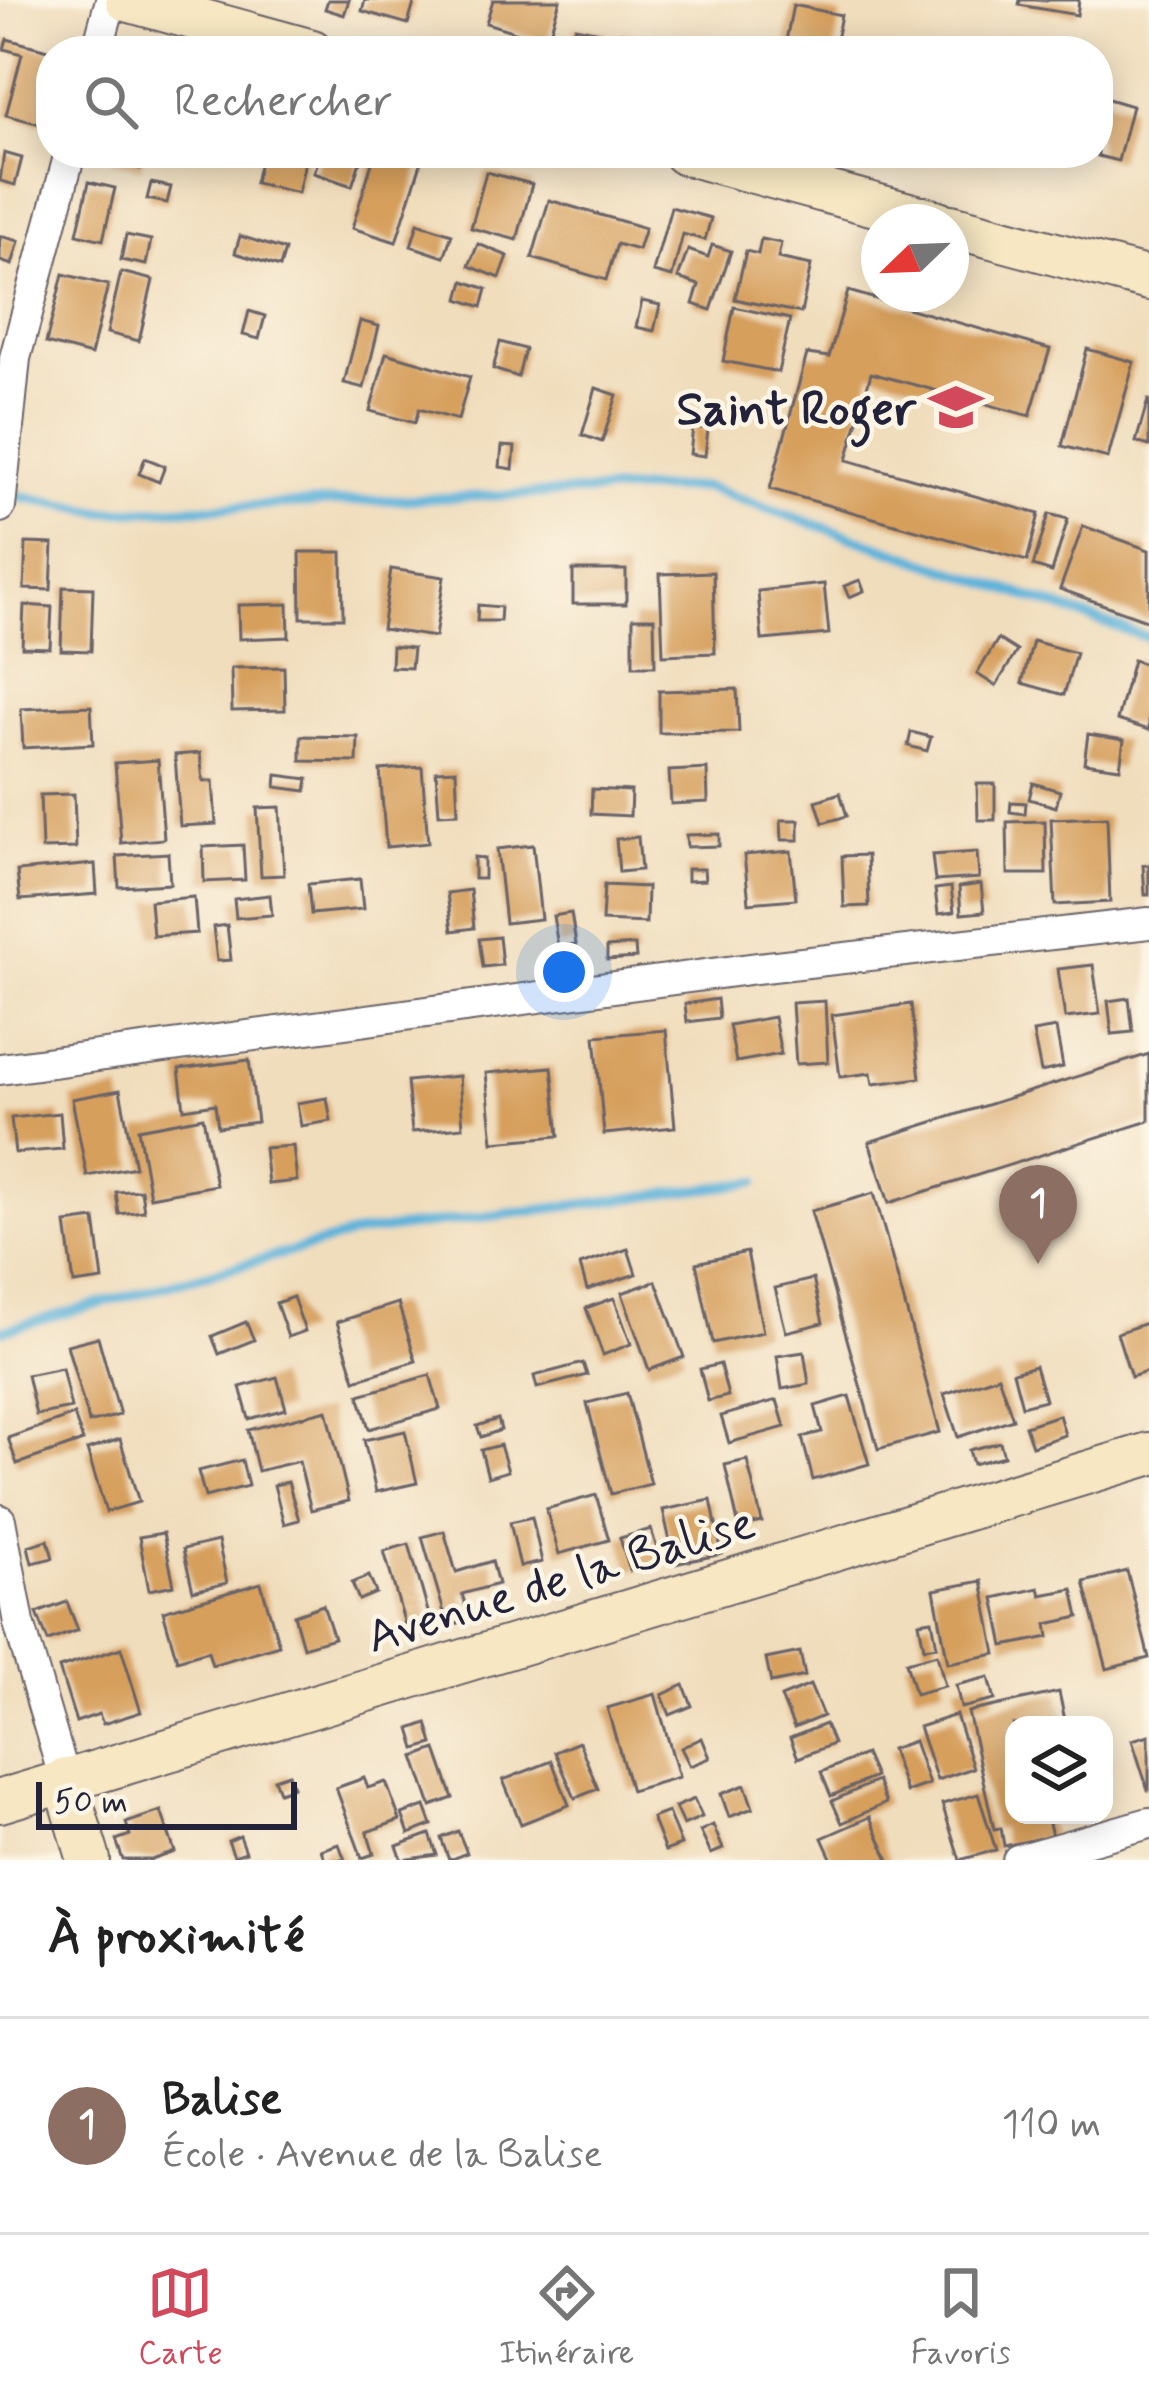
<!DOCTYPE html>
<html lang="fr">
<head>
<meta charset="utf-8">
<style>
  body { margin:0; font-family:Mynerve,sans-serif; background:#f2f2f2; color:#222 }
  .controls { position:absolute; right:36px; bottom:36px; display:grid; overflow:hidden; border-radius:24px; box-shadow:0 6px 30px #0003 }
  .controls button { width:108px; height:108px; display:grid; place-items:center; padding:0; border:0; border-bottom:3px solid #e0e0e0; background:#fff; color:#222; font:60px sans-serif }
  .compass { position:absolute; left:861px; top:204px; width:108px; height:108px; border-radius:50%; background:#fff; box-shadow:0 6px 30px #0003; rotate:247deg }
  .scale { position:absolute; left:36px; bottom:30px; width:261px; box-sizing:border-box; padding-left:12px; border:6px solid #22223b; border-top:0; font-size:33px; line-height:42px; white-space:nowrap; color:#22223b; -webkit-text-stroke:9px #fcf5e5; paint-order:stroke }
  .you { position:absolute; left:564px; top:972px; width:42px; height:42px; margin:-30px; border:9px solid #fff; border-radius:50%; background:#1a73e8; box-shadow:0 0 0 18px #1a73e833 }
  .badge { display:grid; place-items:center; width:78px; height:78px; border-radius:50%; background:#d1495b; color:#fff; font-size:39px; font-weight:700 }
  .pin { position:absolute; translate:-50% -99px; filter:drop-shadow(0 3px 6px #0008) }
  .pin::after { content:''; position:absolute; top:63px; width:42px; height:36px; background:inherit; clip-path:polygon(0 0,100% 0,50% 100%) }
  .list { margin:0; padding:0; list-style:none }
  h2 { display:flex; justify-content:space-between; align-items:center; height:156px; margin:0; padding:0 48px; font-size:51px }
  h2 small { font-size:39px; font-weight:400; color:#767676 }
  .list li { display:grid; grid-template-columns:78px 1fr auto; gap:36px; align-items:center; box-sizing:border-box; height:216px; padding:0 48px; border-top:3px solid #e0e0e0 }
  .list b { display:block; font-size:45px; white-space:nowrap }
  .list p { margin:0; font-size:39px; white-space:nowrap; color:#767676 }
  .list em { font-size:39px; font-style:normal; color:#767676 }
  .icon { flex:none; width:66px; height:66px; fill:none; stroke:currentColor; stroke-width:2; stroke-linecap:round; stroke-linejoin:round }
  .map { position:relative; flex:none; width:1149px; height:1860px; overflow:hidden }
  .search { position:absolute; background:#fff; box-shadow:0 6px 30px #0003; left:36px; right:36px; top:36px; height:132px; display:flex; align-items:center; gap:30px; box-sizing:border-box; padding:0 42px; border-radius:48px; color:#767676; font-size:45px }
  .sheet { height:372px; background:#fff }
  nav { display:flex; justify-content:space-around; align-items:center; box-sizing:border-box; height:168px; border-top:3px solid #e0e0e0; background:#fff; font-size:33px; color:#767676 }
  nav a { display:grid; justify-items:center; gap:6px }
  nav .on { color:#d1495b }
  .map>svg:first-child { display:block }
</style>
</head>
<body>
<div class="map">
<svg width="1149" height="1860" viewBox="0 0 1149 1860">
  <rect width="100%" height="100%" fill="#fcf5e5"/>
  <filter id="ink" filterUnits="userSpaceOnUse"><feTurbulence type="fractalNoise" baseFrequency=".00833" numOctaves="2"/><feDisplacementMap in="SourceGraphic" scale="24" xChannelSelector="R" yChannelSelector="G"/><feConvolveMatrix kernelMatrix="1 2 1 2 8 2 1 2 1" color-interpolation-filters="sRGB"/></filter>
  <filter id="wash" filterUnits="userSpaceOnUse"><feTurbulence type="fractalNoise" baseFrequency=".004" numOctaves="4" result="noise"/><feDisplacementMap in="SourceGraphic" scale="48" xChannelSelector="R" yChannelSelector="G"/><feGaussianBlur stdDeviation="2.7" result="paint"/><feColorMatrix in="noise" values="0 0 0 0 0 0 0 0 0 0 0 0 0 0 0 0 0 1.4 0 .05"/><feComposite in="paint" operator="in"/></filter>
  <g filter="url(#wash)">
    <rect width="100%" height="100%" fill="#f0ddbc"/>
    <g fill="none" stroke-linecap="round" stroke-linejoin="round">
      <!-- stream -->
      <g stroke="#5eb3da" stroke-width="10">
        <polyline points="4,493 102,512 705,487 1149,638"/>
        <polyline points="0,1331 359,1233 756,1182"/>
      </g>
    </g>
    <g id="blocks">
      <!-- building -->
      <g fill="#d69f5b">
        <polygon points="328,0 349,0 344,15 325,9"/>
        <polygon points="365,0 415,0 408,24 362,11"/>
        <polygon points="493,0 560,0 547,42 486,23"/>
        <polygon points="1020,0 1079,0 1077,15 1019,5"/>
        <polygon points="793,5 841,15 834,51 784,51"/>
        <polygon points="575,27 610,34 606,51 569,51"/>
        <polygon points="622,32 641,35 638,51 619,51"/>
        <polygon points="7,39 51,51 51,127 6,115 22,54 4,49"/>
        <polygon points="1098,96 1132,106 1118,161 1098,156"/>
        <polygon points="4,153 22,158 15,185 0,181"/>
        <polygon points="113,153 145,153 141,169 111,160"/>
        <polygon points="262,153 307,153 298,193 255,183"/>
        <polygon points="321,153 363,153 352,186 314,173"/>
        <polygon points="375,153 422,160 396,242 352,228"/>
        <polygon points="486,172 532,184 517,240 471,228"/>
        <polygon points="89,182 115,188 103,240 77,234"/>
        <polygon points="151,183 171,187 167,203 147,199"/>
        <polygon points="549,200 645,228 638,250 617,244 606,280 532,258"/>
        <polygon points="671,207 711,218 705,240 683,234 672,277 653,272"/>
        <polygon points="418,223 452,234 444,257 411,246"/>
        <polygon points="126,235 151,240 146,265 121,260"/>
        <polygon points="0,236 19,241 12,265 0,261"/>
        <polygon points="240,236 285,250 280,267 235,253"/>
        <polygon points="761,239 781,243 778,258 811,265 801,313 735,299 746,251 758,254"/>
        <polygon points="478,244 508,256 500,278 469,266"/>
        <polygon points="712,245 731,251 711,310 693,304 699,285 678,278 688,250 708,257"/>
        <polygon points="121,272 153,280 139,341 107,333"/>
        <polygon points="63,274 108,285 91,355 46,343"/>
        <polygon points="464,281 487,289 482,307 459,299"/>
        <polygon points="848,291 1050,349 1030,416 871,373 847,460 1039,514 1027,561 770,489 807,354 829,357"/>
        <polygon points="642,301 660,305 654,331 636,327"/>
        <polygon points="734,307 790,319 778,372 723,361"/>
        <polygon points="249,311 265,316 259,339 243,335"/>
        <polygon points="360,321 379,326 364,388 344,383"/>
        <polygon points="500,342 525,349 518,377 493,369"/>
        <polygon points="1087,349 1134,362 1108,458 1062,446"/>
        <polygon points="386,353 470,377 458,420 419,409 415,423 370,411"/>
        <polygon points="596,388 617,395 602,442 582,435"/>
        <polygon points="1148,400 1149,400 1149,446 1136,442"/>
        <polygon points="693,427 708,429 705,456 690,454"/>
        <polygon points="502,446 515,447 513,469 500,467"/>
        <polygon points="145,458 165,466 159,482 139,474"/>
        <polygon points="1049,514 1068,519 1052,572 1033,566"/>
        <polygon points="1083,526 1149,550 1149,621 1060,589"/>
        <polygon points="26,543 53,544 51,590 24,589"/>
        <polygon points="300,552 342,552 343,618 301,618"/>
        <polygon points="391,569 444,577 435,637 382,629"/>
        <rect x="573" y="570" width="53" height="34"/>
        <polygon points="713,572 715,653 663,655 660,574"/>
        <polygon points="860,580 864,591 849,597 844,586"/>
        <polygon points="824,584 829,634 762,640 758,591"/>
        <polygon points="63,587 93,588 91,651 61,650"/>
        <polygon points="288,604 289,637 239,639 238,605"/>
        <polygon points="24,605 52,607 50,648 22,647"/>
        <polygon points="478,605 501,607 500,621 477,621"/>
        <polygon points="633,618 654,618 655,666 633,666"/>
        <polygon points="998,639 1017,651 996,686 977,674"/>
        <polygon points="1033,641 1076,653 1064,695 1022,683"/>
        <polygon points="392,646 413,648 411,668 391,667"/>
        <polygon points="1133,660 1149,665 1149,730 1117,720"/>
        <polygon points="284,667 285,710 232,711 231,668"/>
        <polygon points="737,689 739,732 659,733 659,691"/>
        <polygon points="91,706 93,744 23,748 21,709"/>
        <polygon points="911,732 931,737 927,751 908,746"/>
        <polygon points="1088,734 1124,740 1120,768 1084,763"/>
        <polygon points="301,736 358,737 357,762 301,761"/>
        <polygon points="200,753 203,781 213,781 216,824 180,826 175,755"/>
        <polygon points="158,760 164,839 121,843 115,763"/>
        <polygon points="422,767 428,843 386,847 380,770"/>
        <polygon points="707,769 708,802 671,804 669,771"/>
        <polygon points="456,770 458,813 439,814 436,771"/>
        <polygon points="277,775 308,779 306,791 276,787"/>
        <polygon points="1033,783 1060,791 1056,807 1029,799"/>
        <polygon points="977,784 995,784 995,820 978,820"/>
        <polygon points="592,789 631,791 630,816 591,814"/>
        <polygon points="840,793 847,816 823,823 816,801"/>
        <polygon points="74,794 76,848 42,849 40,795"/>
        <polygon points="1011,802 1026,803 1025,814 1010,812"/>
        <polygon points="280,807 284,875 261,876 257,808"/>
        <polygon points="1107,817 1110,902 1055,905 1051,819"/>
        <polygon points="781,820 799,820 799,840 782,840"/>
        <polygon points="1045,821 1046,874 1008,874 1007,822"/>
        <polygon points="719,834 719,846 687,847 686,835"/>
        <polygon points="638,837 641,870 619,872 616,839"/>
        <polygon points="243,845 245,880 204,882 203,847"/>
        <polygon points="533,845 541,919 505,923 497,849"/>
        <polygon points="791,851 796,899 749,903 744,855"/>
        <polygon points="977,852 979,878 935,881 932,855"/>
        <polygon points="168,853 170,884 119,887 117,856"/>
        <polygon points="867,855 869,906 844,907 842,856"/>
        <polygon points="474,857 484,858 484,879 474,879"/>
        <polygon points="95,864 97,894 20,900 17,871"/>
        <polygon points="1143,865 1149,865 1149,895 1145,895"/>
        <polygon points="687,869 704,869 705,880 687,881"/>
        <polygon points="360,879 363,909 311,914 308,884"/>
        <polygon points="981,884 984,912 961,914 959,887"/>
        <polygon points="604,885 647,887 646,923 602,921"/>
        <polygon points="951,887 954,912 938,914 935,889"/>
        <polygon points="470,890 474,928 452,931 447,893"/>
        <polygon points="270,895 272,915 236,918 234,899"/>
        <polygon points="194,897 197,933 153,936 150,901"/>
        <polygon points="571,913 576,944 558,946 553,916"/>
        <polygon points="227,925 231,960 217,961 213,927"/>
        <polygon points="499,937 502,965 483,967 479,939"/>
        <polygon points="635,945 636,958 607,960 607,947"/>
        <polygon points="1093,965 1100,1014 1065,1018 1058,969"/>
        <polygon points="1129,998 1133,1032 1112,1034 1108,1001"/>
        <polygon points="717,999 719,1018 687,1022 685,1004"/>
        <polygon points="825,1001 828,1062 796,1064 792,1003"/>
        <polygon points="911,1004 920,1078 873,1084 871,1073 840,1077 832,1015"/>
        <polygon points="774,1017 781,1054 736,1062 729,1025"/>
        <polygon points="1056,1028 1063,1067 1041,1072 1033,1032"/>
        <polygon points="666,1030 675,1127 604,1134 595,1036"/>
        <polygon points="1149,1054 1149,1121 889,1203 869,1142"/>
        <polygon points="249,1060 257,1122 218,1127 215,1104 184,1109 179,1069"/>
        <polygon points="552,1067 559,1136 493,1142 486,1073"/>
        <polygon points="459,1076 463,1127 412,1132 407,1081"/>
        <polygon points="120,1090 135,1167 87,1176 72,1099"/>
        <polygon points="327,1098 331,1121 301,1126 297,1103"/>
        <polygon points="60,1113 63,1149 15,1153 11,1118"/>
        <polygon points="203,1117 216,1185 150,1197 138,1129"/>
        <polygon points="293,1146 297,1181 268,1184 264,1148"/>
        <polygon points="141,1190 144,1211 119,1214 116,1192"/>
        <polygon points="874,1193 940,1432 878,1449 811,1211"/>
        <polygon points="95,1219 103,1280 74,1284 66,1223"/>
        <polygon points="628,1249 636,1274 587,1290 580,1265"/>
        <polygon points="747,1252 763,1332 713,1343 696,1263"/>
        <polygon points="813,1279 823,1323 786,1332 775,1288"/>
        <polygon points="656,1281 684,1357 649,1370 622,1293"/>
        <polygon points="293,1297 305,1331 288,1337 276,1303"/>
        <polygon points="614,1298 631,1344 603,1355 586,1308"/>
        <polygon points="398,1303 416,1361 355,1380 337,1322"/>
        <polygon points="246,1322 254,1340 219,1354 212,1336"/>
        <polygon points="1149,1322 1149,1371 1131,1377 1117,1333"/>
        <polygon points="98,1337 120,1415 89,1423 67,1345"/>
        <polygon points="804,1352 809,1384 782,1389 777,1356"/>
        <polygon points="583,1363 587,1375 537,1388 534,1376"/>
        <polygon points="720,1364 728,1396 708,1401 700,1369"/>
        <polygon points="1035,1366 1045,1400 1022,1406 1013,1372"/>
        <polygon points="62,1368 71,1408 36,1415 27,1375"/>
        <polygon points="430,1375 440,1409 369,1429 359,1395"/>
        <polygon points="998,1376 1013,1419 958,1437 944,1394"/>
        <polygon points="277,1377 286,1409 249,1419 240,1387"/>
        <polygon points="627,1393 651,1484 611,1494 587,1403"/>
        <polygon points="849,1396 869,1464 813,1480 802,1437 822,1432 815,1406"/>
        <polygon points="777,1400 785,1427 729,1443 721,1416"/>
        <polygon points="327,1410 349,1501 311,1510 299,1461 258,1471 248,1430"/>
        <polygon points="74,1415 83,1441 17,1464 8,1438"/>
        <polygon points="1059,1415 1065,1435 1032,1446 1025,1426"/>
        <polygon points="498,1419 501,1430 481,1437 477,1426"/>
        <polygon points="405,1431 417,1483 376,1492 364,1440"/>
        <polygon points="120,1439 139,1502 106,1512 87,1450"/>
        <polygon points="1000,1442 1004,1456 973,1464 969,1450"/>
        <polygon points="500,1445 508,1471 488,1477 481,1450"/>
        <polygon points="242,1460 248,1486 205,1497 198,1471"/>
        <polygon points="747,1460 762,1522 739,1527 725,1465"/>
        <polygon points="288,1482 299,1520 284,1524 274,1485"/>
        <polygon points="596,1495 609,1540 559,1554 546,1509"/>
        <polygon points="711,1500 722,1554 675,1564 663,1510"/>
        <polygon points="532,1517 542,1562 520,1567 510,1522"/>
        <polygon points="651,1529 661,1562 630,1571 620,1538"/>
        <polygon points="444,1531 456,1572 492,1561 498,1584 462,1594 470,1620 448,1626 422,1537"/>
        <polygon points="163,1533 174,1585 149,1590 139,1537"/>
        <polygon points="48,1540 53,1558 32,1563 28,1546"/>
        <polygon points="218,1541 227,1583 193,1591 183,1549"/>
        <polygon points="409,1544 434,1633 409,1639 384,1551"/>
        <polygon points="1127,1571 1149,1658 1107,1669 1084,1582"/>
        <polygon points="369,1576 376,1593 359,1600 352,1583"/>
        <polygon points="982,1581 996,1654 948,1663 934,1590"/>
        <polygon points="261,1583 279,1645 212,1665 208,1651 177,1660 163,1611"/>
        <polygon points="1039,1588 1041,1595 1073,1589 1079,1617 1047,1624 1049,1637 1004,1646 994,1598"/>
        <polygon points="67,1602 78,1630 48,1641 37,1613"/>
        <polygon points="323,1605 334,1638 303,1647 294,1615"/>
        <polygon points="932,1620 937,1646 924,1648 919,1622"/>
        <polygon points="121,1648 141,1712 103,1724 99,1714 76,1722 59,1668"/>
        <polygon points="800,1652 805,1676 771,1683 766,1659"/>
        <polygon points="937,1654 945,1686 915,1694 906,1662"/>
        <polygon points="989,1677 995,1700 961,1708 956,1685"/>
        <polygon points="684,1685 692,1706 670,1715 662,1695"/>
        <polygon points="810,1685 823,1716 794,1728 781,1697"/>
        <polygon points="1059,1692 1066,1725 1014,1725 1014,1815 1047,1815 1052,1836 1004,1846 1001,1828 994,1829 968,1712"/>
        <polygon points="655,1694 679,1777 631,1791 607,1708"/>
        <polygon points="956,1715 973,1768 937,1780 919,1727"/>
        <polygon points="427,1723 433,1744 416,1749 410,1729"/>
        <polygon points="825,1724 833,1744 798,1758 790,1738"/>
        <polygon points="1149,1735 1149,1790 1148,1790 1132,1740"/>
        <polygon points="702,1738 710,1758 690,1766 681,1748"/>
        <polygon points="914,1741 929,1784 906,1792 891,1749"/>
        <polygon points="579,1742 598,1789 575,1798 555,1752"/>
        <polygon points="436,1749 453,1798 431,1806 414,1757"/>
        <polygon points="865,1754 875,1777 831,1796 821,1772"/>
        <polygon points="552,1761 569,1805 521,1824 503,1780"/>
        <polygon points="289,1774 293,1787 279,1792 274,1779"/>
        <polygon points="364,1778 368,1788 386,1782 400,1820 367,1832 374,1854 362,1858 336,1788"/>
        <polygon points="877,1781 886,1803 842,1823 832,1801"/>
        <polygon points="745,1785 753,1808 729,1817 721,1794"/>
        <polygon points="978,1794 996,1850 960,1860 942,1804"/>
        <polygon points="694,1799 702,1817 683,1825 675,1807"/>
        <polygon points="425,1806 432,1825 409,1834 402,1814"/>
        <polygon points="161,1811 175,1852 152,1860 123,1860 116,1840 130,1835 126,1823"/>
        <polygon points="668,1812 681,1845 665,1851 652,1818"/>
        <polygon points="870,1817 889,1860 832,1860 822,1838"/>
        <polygon points="713,1825 723,1849 711,1854 700,1831"/>
        <polygon points="458,1831 467,1853 449,1860 441,1838"/>
        <polygon points="430,1834 437,1855 402,1860 397,1846"/>
        <polygon points="240,1836 246,1852 234,1856 228,1841"/>
        <polygon points="339,1844 345,1860 325,1860 321,1850"/>
      </g>
    </g>
  </g>
  <g filter="url(#ink)">
    <use href="#blocks" fill-opacity="0" stroke="#6a6368" stroke-width="3"/>
    <g fill="none" stroke-linecap="round" stroke-linejoin="round">
      <defs>
        <g id="street">
          <polyline points="97,51 111,0"/>
          <polyline points="0,507 15,358 70,153"/>
          <polyline points="0,1069 757,968 1149,923"/>
          <polyline points="0,1520 19,1623 65,1780"/>
          <polyline points="1018,1860 1149,1823"/>
        </g>
        <g id="secondary">
          <polyline points="127,0 312,51"/>
          <polyline points="684,153 938,222"/>
          <polyline points="951,226 1149,279"/>
          <polyline points="65,1780 89,1860"/>
          <polyline points="0,1801 1149,1454"/>
        </g>
      </defs>
      <!-- street casing -->
      <use href="#street" stroke="#6a6368" stroke-width="34"/>
      <!-- secondary casing -->
      <use href="#secondary" stroke="#6a6368" stroke-width="46"/>
      <!-- street -->
      <use href="#street" stroke="#fff" stroke-width="30"/>
      <!-- secondary -->
      <use href="#secondary" stroke="#f7e8c3" stroke-width="42"/>
    </g>
  </g>
  <!-- icons -->
  <defs>
    <symbol id="school-bare" viewBox="-9 -9 18 18"><path d="M0-5L7-2L0 1L-7-2ZM-4 1L0 2.5L4 1V4Q0 6-4 4Z" fill="#d1495b" stroke="#fcf5e5" stroke-width="2.5" paint-order="stroke"/></symbol>
  </defs>
  <g fill-rule="evenodd">
    <use href="#school-bare" x="918" y="369" width="76" height="76"/>
  </g>
  <g text-anchor="middle" stroke-width="9" stroke-linejoin="round" paint-order="stroke">
    <!-- poi labels -->
    <g font-size="48" font-weight="bold" fill="#22223b" stroke="#fcf5e5" text-anchor="end">
      <text x="916" y="424">Saint Roger</text>
    </g>
    <!-- street labels -->
    <g font-size="48" fill="#22223b" stroke="#fcf5e5">
      <text transform="translate(560 1578) rotate(-17)" y="17">Avenue de la Balise</text>
    </g>
  </g>
</svg>
<div class="controls">
<button><svg class="icon" aria-label="layers" viewBox="0 0 24 24"><path d="M12 4l9 5-9 5-9-5zM3 14l9 5 9-5"/></svg></button>
</div>
<svg class="compass" viewBox="-18 -18 36 36"><path d="M0-13l5 13h-10z" fill="#e53935"/><path d="M0 13l5-13h-10z" fill="#767676"/></svg>
<div class="scale">50 m</div>
<div class="you"></div>
<div class="pin badge" style="left:1038px;top:1264px;background:#8d6e63">1</div>
<div class="search"><svg class="icon" aria-label="search" viewBox="0 0 24 24"><circle cx="10" cy="10" r="6"/><path d="M15 15l6 6"/></svg>Rechercher</div>
</div>
<section class="sheet">
<h2>À proximité<small></small></h2>
<ul class="list">
<li><span class="badge" style="background:#8d6e63">1</span><div><b>Balise</b><p>École · Avenue de la Balise</p></div><em>110 m</em></li>
</ul>
</section>
<nav>
<a class="on"><svg class="icon" aria-label="map" viewBox="0 0 24 24"><path d="M3 6l6-2 6 2 6-2v14l-6 2-6-2-6 2zM9 4v14M15 6v14"/></svg>Carte</a>
<a><svg class="icon" aria-label="directions" viewBox="0 0 24 24"><path d="M12 3l9 9-9 9-9-9zM9 14v-3h6M13 9l2 2-2 2"/></svg>Itinéraire</a>
<a><svg class="icon" aria-label="saved" viewBox="0 0 24 24"><path d="M7 4h10v16l-5-4-5 4z"/></svg>Favoris</a>
</nav>
</body>
</html>
